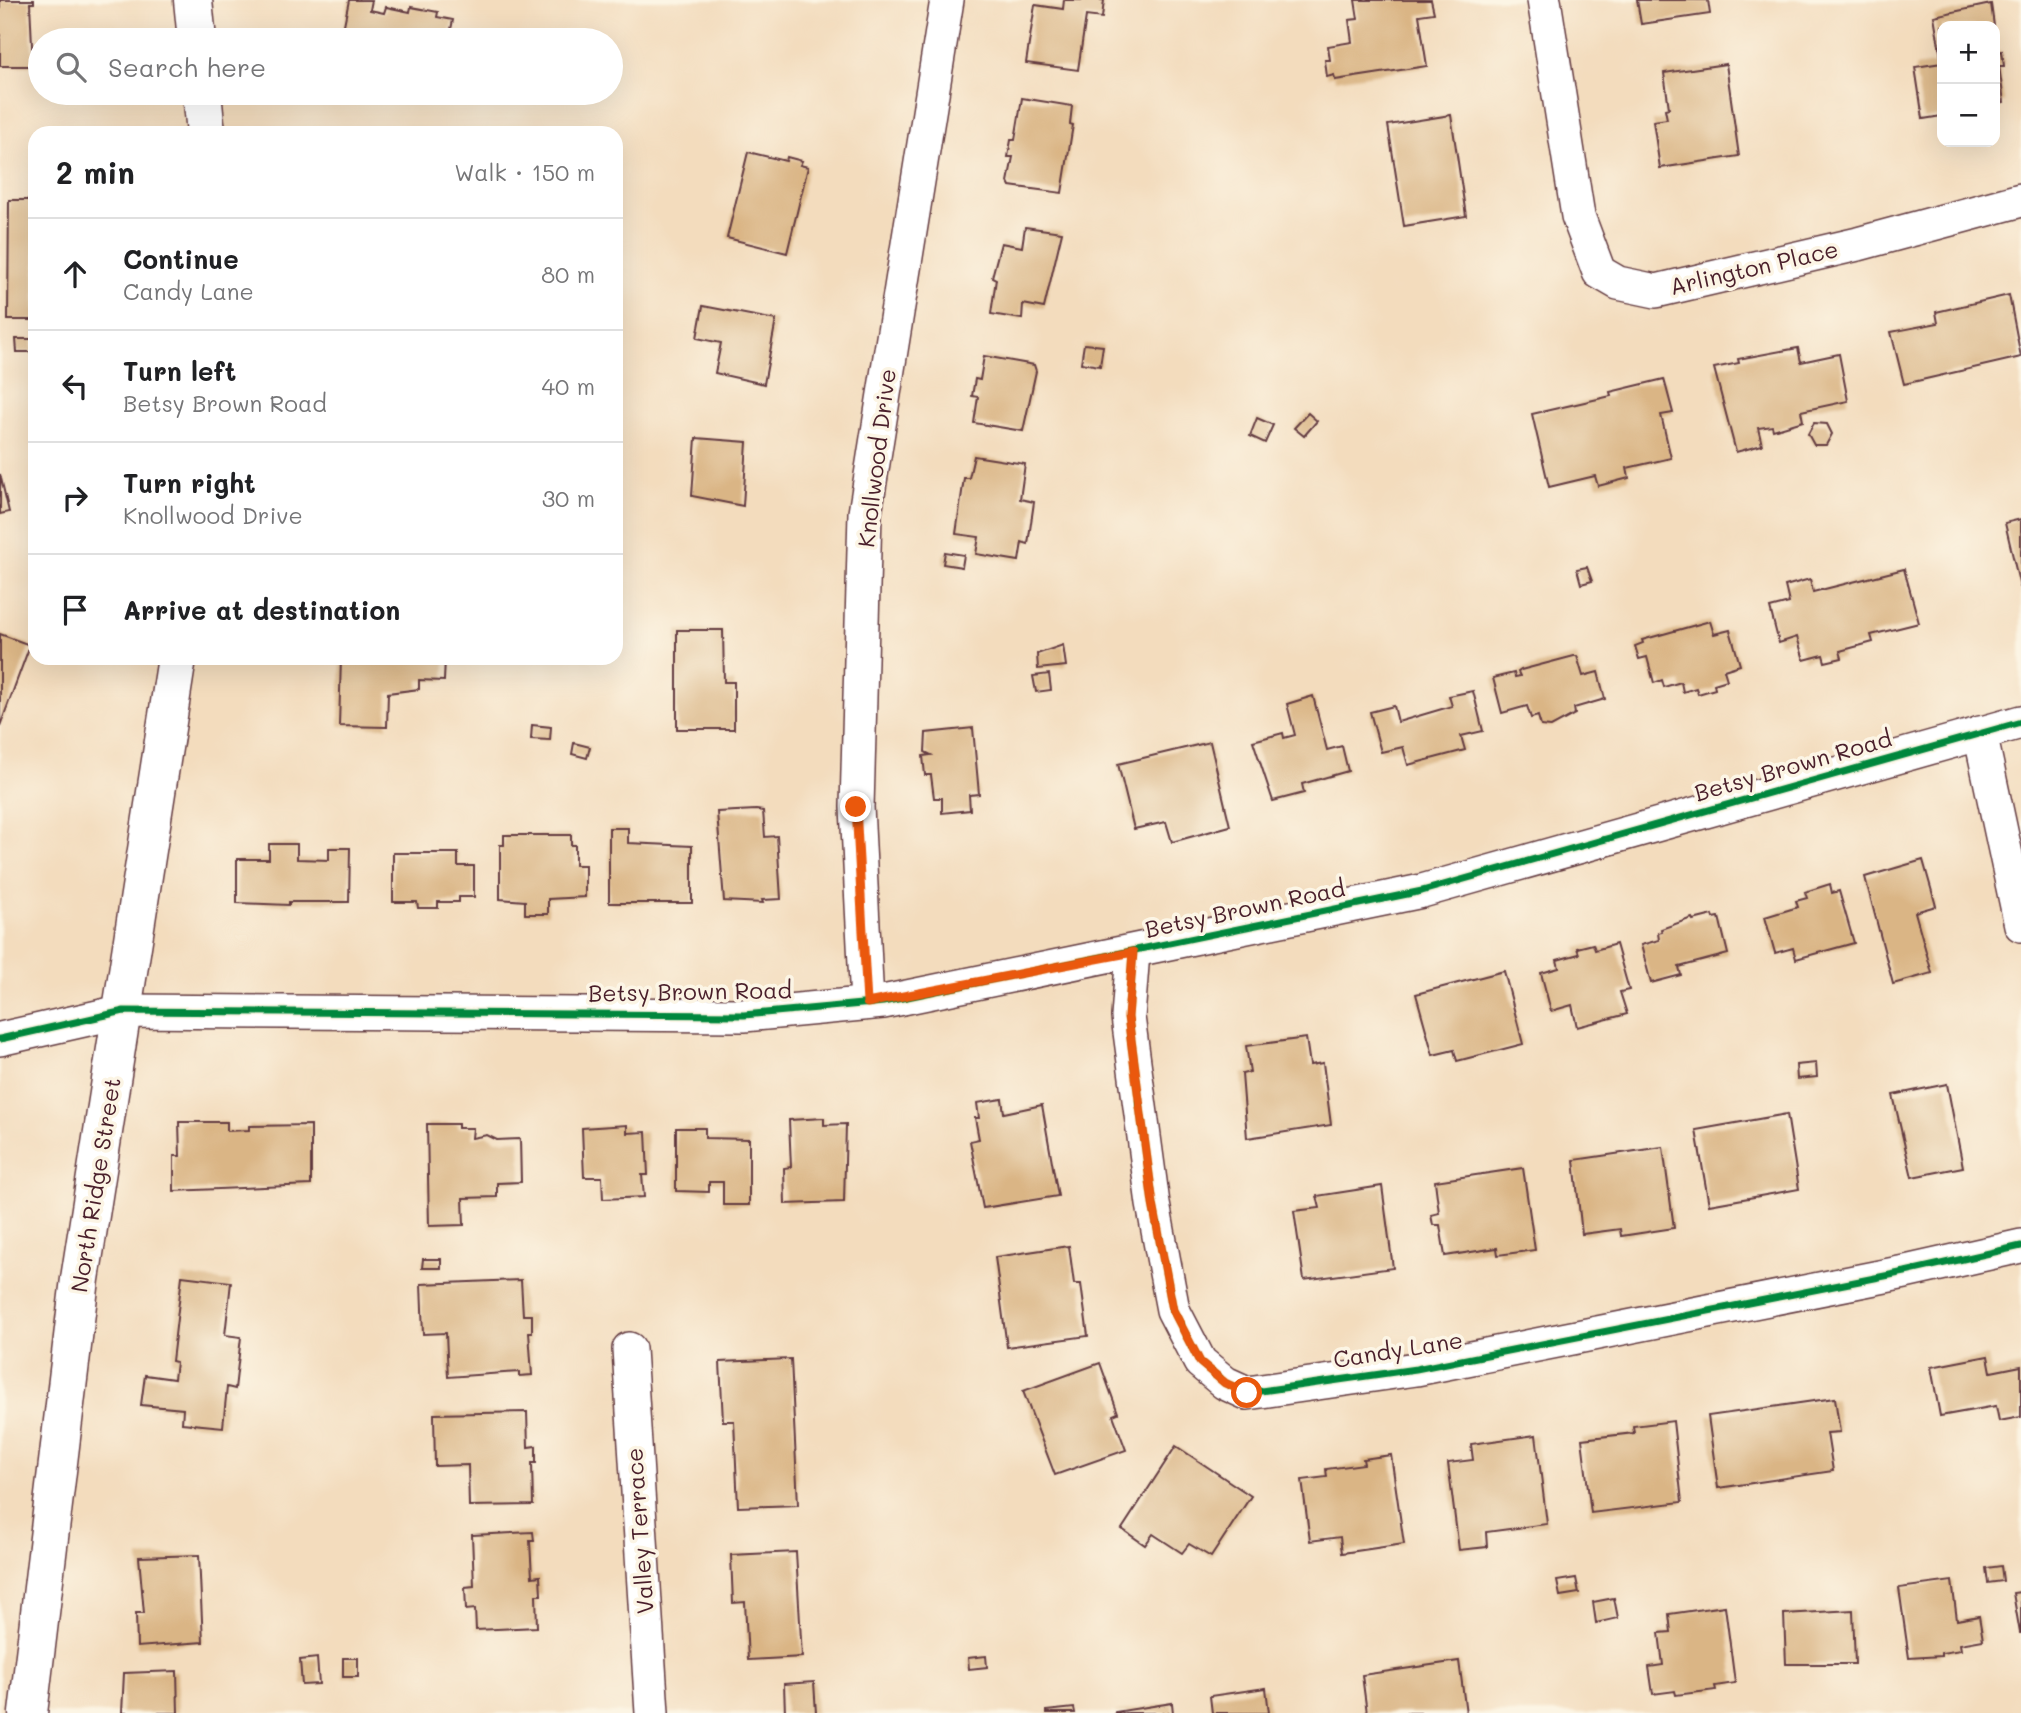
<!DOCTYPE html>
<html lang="en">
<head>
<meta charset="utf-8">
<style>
  body { margin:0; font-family:Mali,sans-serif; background:#f6f6f6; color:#202124 }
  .controls { position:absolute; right:21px; top:21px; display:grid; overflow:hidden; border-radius:14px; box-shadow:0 7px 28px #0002 }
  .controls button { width:63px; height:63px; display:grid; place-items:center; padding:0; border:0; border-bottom:2px solid #e0e0e0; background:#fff; color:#202124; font:35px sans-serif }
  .stop { position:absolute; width:21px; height:21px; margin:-16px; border:5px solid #ea580c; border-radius:50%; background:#fff }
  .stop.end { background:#ea580c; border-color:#fff; box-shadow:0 2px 7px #0008 }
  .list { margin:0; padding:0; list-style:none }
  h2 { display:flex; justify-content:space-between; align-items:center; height:91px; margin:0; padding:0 28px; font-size:30px }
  h2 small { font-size:23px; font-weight:400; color:#757577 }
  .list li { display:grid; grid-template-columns:46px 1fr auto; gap:21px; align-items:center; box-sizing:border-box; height:112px; padding:0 28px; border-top:2px solid #e0e0e0 }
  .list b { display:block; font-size:26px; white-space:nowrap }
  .list p { margin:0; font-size:23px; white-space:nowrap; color:#757577 }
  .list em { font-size:23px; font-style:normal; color:#757577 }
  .icon { flex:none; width:38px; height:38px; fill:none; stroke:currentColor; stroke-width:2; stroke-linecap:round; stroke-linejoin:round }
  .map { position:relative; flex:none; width:2021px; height:1713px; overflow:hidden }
  .search { position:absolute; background:#fff; box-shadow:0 7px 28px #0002; left:28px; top:28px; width:595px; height:77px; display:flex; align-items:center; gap:18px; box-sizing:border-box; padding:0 24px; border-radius:38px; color:#757577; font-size:26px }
  .panel { position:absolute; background:#fff; box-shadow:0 7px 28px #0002; left:28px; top:126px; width:595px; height:539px; border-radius:21px }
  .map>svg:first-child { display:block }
</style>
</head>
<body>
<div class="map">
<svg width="2021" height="1713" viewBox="0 0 2021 1713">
  <rect width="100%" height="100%" fill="#fcf5e5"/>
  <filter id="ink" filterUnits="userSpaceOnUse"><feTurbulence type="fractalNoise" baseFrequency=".0143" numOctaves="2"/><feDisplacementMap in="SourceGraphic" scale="14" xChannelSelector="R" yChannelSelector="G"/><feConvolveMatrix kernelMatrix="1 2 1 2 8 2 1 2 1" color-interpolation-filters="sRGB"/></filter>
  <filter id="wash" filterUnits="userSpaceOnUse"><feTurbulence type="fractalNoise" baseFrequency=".00686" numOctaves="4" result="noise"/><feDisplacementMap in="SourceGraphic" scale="28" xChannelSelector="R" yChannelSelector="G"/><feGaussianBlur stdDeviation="1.57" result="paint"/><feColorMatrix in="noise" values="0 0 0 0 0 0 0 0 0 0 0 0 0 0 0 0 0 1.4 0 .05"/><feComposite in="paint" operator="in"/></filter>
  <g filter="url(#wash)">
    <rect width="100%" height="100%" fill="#f3dcbd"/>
    <g id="blocks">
      <!-- building -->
      <g fill="#dab585">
        <polygon points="0,0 34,0 34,3 30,3 33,66 0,66"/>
        <polygon points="349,0 372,0 370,10 384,13 386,7 410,12 411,7 438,12 437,17 453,20 450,34 476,40 341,40"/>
        <polygon points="1064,0 1104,0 1102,18 1086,16 1078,70 1026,63 1035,5 1063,9"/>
        <polygon points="1355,0 1431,0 1434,13 1419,15 1427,66 1335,80 1334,75 1327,77 1325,60 1330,60 1328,46 1352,42 1349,20 1358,19"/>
        <polygon points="1637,0 1708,0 1710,14 1641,24"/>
        <polygon points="1991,4 1994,26 1942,26 1941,57 1934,16"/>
        <polygon points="1995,39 1998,52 2002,51 2004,66 1999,66 2004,102 1995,104"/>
        <polygon points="1942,63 1942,116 1923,119 1915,67"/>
        <polygon points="1726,64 1739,156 1660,168 1653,121 1667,119 1665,109 1669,108 1664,73"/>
        <polygon points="378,93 396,93 395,98"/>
        <polygon points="408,93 447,93 445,102"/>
        <polygon points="1022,98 1072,106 1070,124 1073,125 1062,193 1010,186 1008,182 1013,157 1008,157 1011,140 1015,140"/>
        <polygon points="1451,115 1466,216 1404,226 1388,125"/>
        <polygon points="748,152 786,161 787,157 802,161 800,165 808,167 787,253 727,238"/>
        <polygon points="9,200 35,200 35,320 8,320"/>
        <polygon points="1025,227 1062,232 1044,308 1023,304 1022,319 991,314 996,279 992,277 1001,243 1022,247"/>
        <polygon points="2009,295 2021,357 1904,384 1891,332 1938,323 1936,312"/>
        <polygon points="703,306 776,320 764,384 715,373 721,343 697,338"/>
        <polygon points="16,339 32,339 32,352 17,352"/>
        <polygon points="1084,344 1103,346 1100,366 1081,363"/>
        <polygon points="1798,348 1801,362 1839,354 1848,401 1801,411 1803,421 1773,430 1772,426 1758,428 1762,445 1736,452 1714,368 1739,363 1738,359"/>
        <polygon points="984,356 1034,365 1036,371 1023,431 974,423 978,397 972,396 975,379 980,380"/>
        <polygon points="1664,379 1673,413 1661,415 1671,458 1627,468 1629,478 1598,486 1595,476 1549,487 1532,414 1611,396 1610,392"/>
        <polygon points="1308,413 1317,421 1304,436 1294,428"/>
        <polygon points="1257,418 1273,425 1265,443 1250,436"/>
        <polygon points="1814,423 1827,424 1832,434 1826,445 1814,445 1808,434"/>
        <polygon points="696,438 747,442 743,506 692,496"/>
        <polygon points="974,456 1025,464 1020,499 1034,502 1028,544 1022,542 1019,561 976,554 979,537 956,534 964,478 969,478"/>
        <polygon points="0,474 9,512 0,514"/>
        <polygon points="2021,519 2021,587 2020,587 2005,523"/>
        <polygon points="945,552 964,555 962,567 943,564"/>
        <polygon points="1587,567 1592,581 1581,584 1577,569"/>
        <polygon points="1904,569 1919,623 1871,635 1873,642 1840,651 1842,658 1825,662 1823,655 1804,660 1797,637 1779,643 1770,608 1789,603 1785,586 1810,579 1813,592"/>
        <polygon points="1710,621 1714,634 1730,630 1740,665 1724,670 1727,680 1714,684 1715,689 1698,694 1696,688 1683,692 1681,682 1664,687 1662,680 1654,683 1647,657 1639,659 1635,646 1643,643 1642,640"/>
        <polygon points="677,630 723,630 724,682 734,682 734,729 677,729"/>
        <polygon points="0,634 30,645 0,726"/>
        <polygon points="1063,645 1066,666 1038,669 1037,654"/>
        <polygon points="1574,656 1577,656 1583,676 1598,672 1605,699 1574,708 1575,714 1551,727 1541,726 1538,716 1531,718 1527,706 1502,713 1493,678 1514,673 1515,677 1520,676 1518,672 1521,670"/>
        <polygon points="341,658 445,658 444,681 419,680 419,689 388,693 387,727 339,726"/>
        <polygon points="1049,674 1051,690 1036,692 1033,676"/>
        <polygon points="1473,691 1483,731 1461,736 1465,750 1408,765 1403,747 1381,752 1370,712 1394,706 1398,722 1452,706 1449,696"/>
        <polygon points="1313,696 1327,750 1342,746 1348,771 1302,784 1304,793 1273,801 1253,741 1283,733 1284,738 1295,735 1287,704"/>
        <polygon points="532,725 551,727 550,740 531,739"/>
        <polygon points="973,728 979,794 969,795 970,810 942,813 942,798 934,798 931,775 925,775 923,756 931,755 925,752 926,733"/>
        <polygon points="1210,742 1230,826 1172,842 1166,822 1134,829 1118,764"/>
        <polygon points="574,743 590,747 587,758 572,754"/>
        <polygon points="756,810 763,811 765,837 777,836 781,899 762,900 763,903 724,901 717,812"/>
        <polygon points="609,828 628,828 628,843 692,846 692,903 609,903"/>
        <polygon points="504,835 571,835 571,845 575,845 575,865 585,865 585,897 548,899 548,914 525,914 525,901 500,899 500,845 504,845"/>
        <polygon points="269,844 297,844 297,859 329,860 329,848 350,848 349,902 289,902 289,905 237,903 237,859 269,859"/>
        <polygon points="393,853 458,853 458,866 474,866 474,897 459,897 459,902 438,902 438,908 418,908 417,902 393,902"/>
        <polygon points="1923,860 1936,906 1915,912 1932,973 1893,984 1865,877"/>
        <polygon points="1830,884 1832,893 1839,891 1854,943 1796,959 1793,948 1775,953 1765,917 1798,907 1796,901 1807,898 1805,892"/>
        <polygon points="1713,915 1714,918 1719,917 1728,954 1679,967 1681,975 1651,983 1641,945 1659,940 1658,933 1662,932 1661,929 1692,918 1693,920"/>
        <polygon points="1593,944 1595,950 1616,944 1629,990 1620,992 1627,1014 1577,1027 1572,1005 1551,1011 1541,973 1559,968 1557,960 1579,954 1577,948"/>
        <polygon points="1504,971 1523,1044 1457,1061 1454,1050 1433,1055 1416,994"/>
        <polygon points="1306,1038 1310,1065 1323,1063 1331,1125 1247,1138 1242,1074 1250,1072 1246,1046"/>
        <polygon points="1816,1063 1817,1077 1797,1079 1796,1065"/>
        <polygon points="1947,1084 1963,1167 1912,1177 1893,1095"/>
        <polygon points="1002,1099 1004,1113 1042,1105 1058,1196 983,1208 970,1141 979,1139 975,1118 979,1118 977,1103"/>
        <polygon points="1787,1114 1799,1189 1709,1205 1696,1130"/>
        <polygon points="824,1118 824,1125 846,1124 844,1202 785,1204 784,1168 791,1167 789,1120"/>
        <polygon points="179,1122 227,1122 227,1131 249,1130 249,1126 311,1125 311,1185 174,1191 174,1156 180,1156"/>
        <polygon points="427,1124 458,1124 458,1128 473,1128 472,1138 487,1135 497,1140 520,1139 521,1182 497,1183 497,1197 463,1198 464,1225 429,1226"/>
        <polygon points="627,1125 627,1133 646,1132 648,1175 642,1175 644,1197 603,1199 602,1177 584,1177 582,1128"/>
        <polygon points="676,1128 705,1128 705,1138 749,1139 749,1205 723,1205 723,1182 709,1182 709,1192 676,1191"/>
        <polygon points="1663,1147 1674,1228 1621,1236 1620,1229 1582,1234 1574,1160"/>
        <polygon points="1523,1168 1535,1250 1498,1255 1497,1248 1445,1256 1440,1225 1433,1225 1431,1215 1439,1213 1435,1181"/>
        <polygon points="1382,1186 1393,1268 1304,1280 1294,1211 1320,1208 1317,1196"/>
        <polygon points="1069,1246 1074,1284 1081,1284 1088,1336 1007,1347 995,1257"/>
        <polygon points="423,1259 441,1259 441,1268 422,1268"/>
        <polygon points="182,1276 231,1282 225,1335 241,1337 235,1389 227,1387 223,1427 182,1423 183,1409 141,1405 145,1375 174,1379 176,1362 172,1361"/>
        <polygon points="521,1280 523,1315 532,1315 532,1332 529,1332 532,1375 519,1376 519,1372 448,1377 446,1333 423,1334 421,1284"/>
        <polygon points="1988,1356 1991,1372 2021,1366 2021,1417 1999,1421 1996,1406 1940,1416 1931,1367"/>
        <polygon points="791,1359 798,1505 738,1507 734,1421 723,1421 720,1362"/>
        <polygon points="1100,1363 1118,1413 1113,1415 1126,1450 1055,1475 1023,1391"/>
        <polygon points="1835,1398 1840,1432 1827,1433 1833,1471 1718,1488 1708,1416"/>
        <polygon points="527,1412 528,1447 536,1446 536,1463 532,1463 533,1505 469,1506 468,1465 435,1466 434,1414"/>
        <polygon points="1673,1421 1682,1502 1591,1513 1582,1439 1634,1433 1633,1426"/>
        <polygon points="1536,1435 1547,1524 1486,1532 1487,1547 1459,1550 1448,1463 1473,1460 1471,1444"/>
        <polygon points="1176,1446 1251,1496 1211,1557 1189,1544 1182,1553 1153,1534 1145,1545 1122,1529"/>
        <polygon points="1391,1455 1404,1544 1342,1553 1340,1537 1310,1541 1302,1480 1327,1477 1326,1469 1364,1464 1363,1459"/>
        <polygon points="533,1532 534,1541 530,1541 532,1577 540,1576 541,1595 536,1595 537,1627 476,1630 475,1609 466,1610 465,1587 474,1586 472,1535"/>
        <polygon points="796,1552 802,1657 748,1660 745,1602 733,1603 731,1555"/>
        <polygon points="199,1555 203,1642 137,1647 136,1613 144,1613 139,1557"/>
        <polygon points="2001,1566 2003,1581 1988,1583 1986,1568"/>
        <polygon points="1576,1578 1579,1593 1560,1596 1557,1581"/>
        <polygon points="1952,1581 1957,1620 1979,1616 1983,1640 1960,1644 1961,1650 1941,1653 1941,1656 1909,1658 1899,1588"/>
        <polygon points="2021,1592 2021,1633 2020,1633 2013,1593"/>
        <polygon points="1614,1598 1618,1618 1596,1623 1593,1602"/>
        <polygon points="1725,1606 1735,1683 1715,1686 1716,1690 1676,1695 1675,1691 1653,1694 1649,1667 1663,1665 1659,1633 1671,1632 1669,1614"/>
        <polygon points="1853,1610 1855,1664 1786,1664 1784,1614"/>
        <polygon points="986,1656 987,1667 969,1669 968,1658"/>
        <polygon points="317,1658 319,1684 302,1685 300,1660"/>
        <rect x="343" y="1658" width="15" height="19"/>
        <polygon points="1459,1661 1466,1713 1367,1713 1362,1675"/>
        <polygon points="177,1671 178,1713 122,1713 124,1673"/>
        <polygon points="814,1682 816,1713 785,1713 784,1684"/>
        <polygon points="1266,1688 1269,1713 1212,1713 1210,1696"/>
        <polygon points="1172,1703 1173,1713 1115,1713 1115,1712"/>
        <polygon points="1074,1708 1075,1713 1047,1713 1047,1711"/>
      </g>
    </g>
  </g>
  <g filter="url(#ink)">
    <use href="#blocks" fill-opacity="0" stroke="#633b41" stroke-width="2"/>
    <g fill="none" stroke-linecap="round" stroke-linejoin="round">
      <defs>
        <g id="minor">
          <polyline points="1544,0 1578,216 1599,272 1618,283 1656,291 1858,244 2021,200"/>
          <polyline points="1980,733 2021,925"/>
          <polyline points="1133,952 1128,1017 1153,1204 1173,1310 1200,1362 1225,1383 1247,1393 1416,1369 1905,1272 2021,1246"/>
          <polyline points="867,1003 857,807 865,513 947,0"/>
          <polyline points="0,1039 124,1011 744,1015 883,1002 1422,891 2021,722"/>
          <polyline points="629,1349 652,1713"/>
        </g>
        <g id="tertiary">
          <polyline points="193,0 197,40"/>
          <polyline points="202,93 206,133"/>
          <polyline points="28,1713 80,1279 177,658"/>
        </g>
      </defs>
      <!-- minor casing -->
      <use href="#minor" stroke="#633b41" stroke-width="36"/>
      <!-- tertiary casing -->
      <use href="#tertiary" stroke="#633b41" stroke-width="41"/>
      <!-- minor -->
      <use href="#minor" stroke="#fff" stroke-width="33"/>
      <!-- tertiary -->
      <use href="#tertiary" stroke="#fff" stroke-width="38"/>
      <defs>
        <g id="cycleway">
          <polyline points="1133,952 1128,1017 1153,1204 1173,1310 1200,1362 1225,1383 1247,1393 1416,1369 1905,1272 2021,1246"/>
          <polyline points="0,1039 124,1011 744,1015 883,1002 1422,891 2021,722"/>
        </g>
      </defs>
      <!-- cycleway casing -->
      <use href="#cycleway" stroke="#fcf5e5" stroke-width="11"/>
      <!-- cycleway -->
      <use href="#cycleway" stroke="#00873e" stroke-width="7"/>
    </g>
  </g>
  <g fill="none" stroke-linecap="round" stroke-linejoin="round" filter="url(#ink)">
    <!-- route -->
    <polyline stroke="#ea580c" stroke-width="9" points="856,807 867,1003 1133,952 1128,1017 1153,1204 1173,1310 1200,1362 1225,1383 1247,1393"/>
  </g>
  <g text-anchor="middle" stroke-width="7" stroke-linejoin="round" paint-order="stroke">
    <!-- street labels -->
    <g font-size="23" fill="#4a1f2b" stroke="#fcf5e5">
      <text transform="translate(1754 268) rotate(-13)" y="8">Arlington Place</text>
      <text transform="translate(877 458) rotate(-83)" y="8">Knollwood Drive</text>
      <text transform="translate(1793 766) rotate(-16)" y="8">Betsy Brown Road</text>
      <text transform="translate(1245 909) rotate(-12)" y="8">Betsy Brown Road</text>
      <text transform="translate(690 992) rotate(-1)" y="8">Betsy Brown Road</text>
      <text transform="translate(96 1185) rotate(-81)" y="8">North Ridge Street</text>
      <text transform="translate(1398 1350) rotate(-9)" y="8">Candy Lane</text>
      <text transform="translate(640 1531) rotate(-94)" y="8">Valley Terrace</text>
    </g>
  </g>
</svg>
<div class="controls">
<button>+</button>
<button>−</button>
</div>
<div class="stop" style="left:1247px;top:1393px"></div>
<div class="stop end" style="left:856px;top:807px"></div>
<div class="search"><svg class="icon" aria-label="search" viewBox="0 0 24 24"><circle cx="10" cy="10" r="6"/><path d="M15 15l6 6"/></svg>Search here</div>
<section class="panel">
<h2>2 min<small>Walk · 150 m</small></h2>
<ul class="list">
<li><svg class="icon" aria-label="ahead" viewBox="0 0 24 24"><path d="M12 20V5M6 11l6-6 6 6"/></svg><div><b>Continue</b><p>Candy Lane</p></div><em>80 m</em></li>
<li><svg class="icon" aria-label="left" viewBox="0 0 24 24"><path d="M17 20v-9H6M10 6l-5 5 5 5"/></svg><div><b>Turn left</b><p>Betsy Brown Road</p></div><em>40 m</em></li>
<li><svg class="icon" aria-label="right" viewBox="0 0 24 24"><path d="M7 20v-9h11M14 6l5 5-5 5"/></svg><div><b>Turn right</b><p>Knollwood Drive</p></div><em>30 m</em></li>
<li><svg class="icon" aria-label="arrive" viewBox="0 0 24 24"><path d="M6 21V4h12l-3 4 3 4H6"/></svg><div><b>Arrive at destination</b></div></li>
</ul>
</section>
</div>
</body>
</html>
